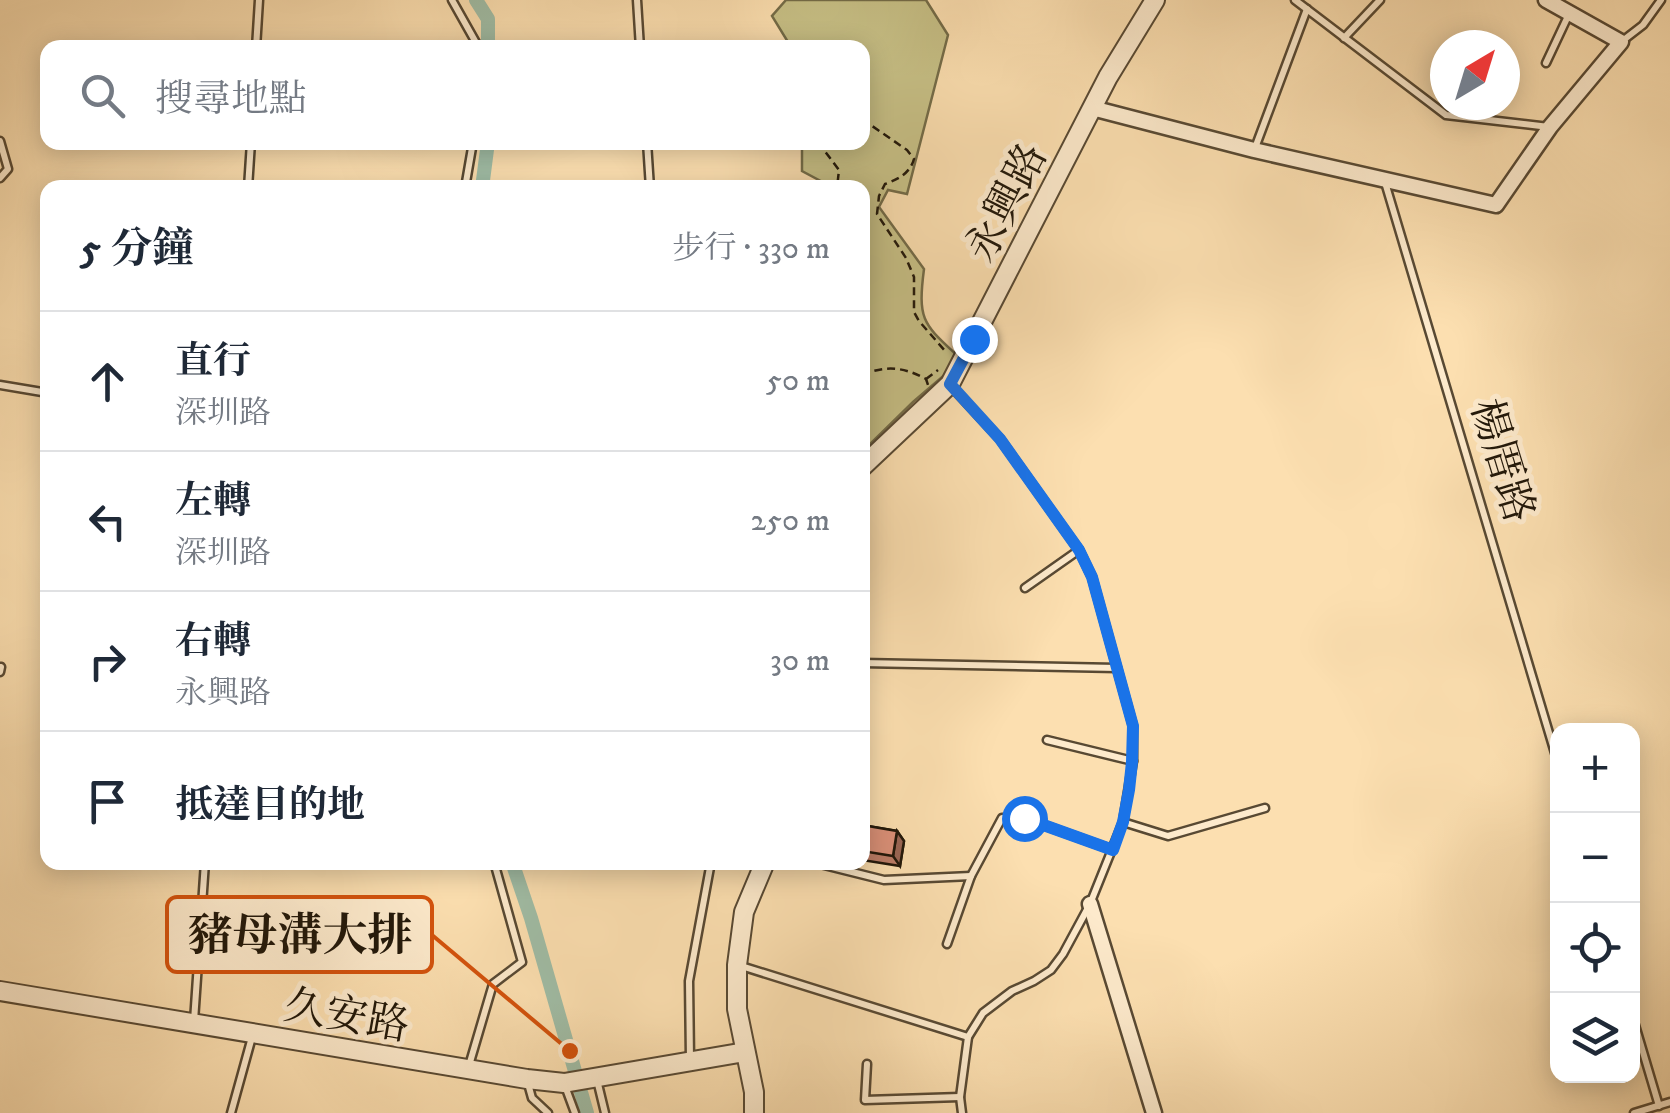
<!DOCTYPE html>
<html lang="zh-TW">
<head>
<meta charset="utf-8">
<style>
  body { margin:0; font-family:"IM FELL DW Pica","Noto Serif TC",serif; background:#f6f6f7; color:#1f2937 }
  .controls { position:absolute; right:30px; bottom:30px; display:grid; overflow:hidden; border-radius:20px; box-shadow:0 5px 25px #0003 }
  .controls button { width:90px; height:90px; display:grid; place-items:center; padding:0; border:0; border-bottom:2px solid #e0e1e3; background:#fff; color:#1f2937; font:50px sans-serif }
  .compass { position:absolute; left:1430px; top:30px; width:90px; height:90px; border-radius:50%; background:#fff; box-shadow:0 5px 25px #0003; rotate:38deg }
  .stop { position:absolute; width:30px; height:30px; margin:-22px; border:8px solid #1a73e8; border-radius:50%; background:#fff }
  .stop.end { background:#1a73e8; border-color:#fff; box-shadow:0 2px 10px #0008 }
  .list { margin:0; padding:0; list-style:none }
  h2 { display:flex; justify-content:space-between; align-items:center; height:130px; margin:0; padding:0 40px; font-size:42px }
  h2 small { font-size:32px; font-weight:400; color:#747a83 }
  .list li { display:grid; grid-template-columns:65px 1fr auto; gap:30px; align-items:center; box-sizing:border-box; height:140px; padding:0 40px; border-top:2px solid #e0e1e3 }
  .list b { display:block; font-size:38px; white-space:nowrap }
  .list p { margin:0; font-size:32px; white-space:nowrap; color:#747a83 }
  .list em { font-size:32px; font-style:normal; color:#747a83 }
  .icon { flex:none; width:55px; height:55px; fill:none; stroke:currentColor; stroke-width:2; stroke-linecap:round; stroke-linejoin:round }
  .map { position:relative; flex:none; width:1670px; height:1113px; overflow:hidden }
  .search { position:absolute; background:#fff; box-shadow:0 5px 25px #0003; left:40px; top:40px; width:830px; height:110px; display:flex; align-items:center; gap:25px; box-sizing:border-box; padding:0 35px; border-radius:20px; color:#747a83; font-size:38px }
  .panel { position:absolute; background:#fff; box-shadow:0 5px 25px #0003; left:40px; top:180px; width:830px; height:690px; border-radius:20px }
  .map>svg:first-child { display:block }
</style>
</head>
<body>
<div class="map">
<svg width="1670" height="1113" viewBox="0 0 1670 1113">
  <rect width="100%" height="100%" fill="#fcdfb0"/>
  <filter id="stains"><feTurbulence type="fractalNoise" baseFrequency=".002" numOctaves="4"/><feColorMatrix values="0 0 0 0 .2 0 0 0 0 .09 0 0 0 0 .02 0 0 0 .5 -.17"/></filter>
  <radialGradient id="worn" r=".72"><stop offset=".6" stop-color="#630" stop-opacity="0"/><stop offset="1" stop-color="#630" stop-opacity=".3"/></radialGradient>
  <!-- green -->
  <path fill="#c7c086" stroke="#746c48" stroke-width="2.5" d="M786 0H926L948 35 907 194 888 190 879 207 924 269C917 323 924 324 962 360L913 402 863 451 862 188 832 187 802 171V143L862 142V48L791 47 772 16Z"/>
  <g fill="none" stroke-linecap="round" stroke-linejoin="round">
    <!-- canal -->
    <g stroke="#a0bda6" stroke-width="14">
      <polyline points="476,0 488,19 488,48"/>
      <polyline points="482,188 488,142"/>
      <polyline points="512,862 531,918 587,1113"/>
    </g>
    <defs>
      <g id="service">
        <polyline points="452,0 479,48"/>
        <polyline points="637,0 640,48"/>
        <polyline points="1295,0 1446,115 1549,127"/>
        <polyline points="1344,38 1380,0"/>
        <polyline points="1621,42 1643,25 1661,0"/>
        <polyline points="256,48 259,0"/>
        <polyline points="1546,63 1569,14"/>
        <polyline points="0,141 8,169 0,178"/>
        <polyline points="647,142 650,188"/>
        <polyline points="1255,148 1307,9"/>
        <polyline points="1384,179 1558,763"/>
        <polyline points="248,188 251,142"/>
        <polyline points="465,188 473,142"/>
        <polyline points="0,385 48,393"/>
        <polyline points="950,385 1000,439 1079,550 1092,577 1133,726 1133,761 1123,822 1090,904 1063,954 1051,970 1034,981 1012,991 983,1013 968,1037 960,1097 962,1113"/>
        <polyline points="1025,588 1079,550"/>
        <polyline points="862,663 1117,668"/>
        <polyline points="0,672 1,667"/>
        <polyline points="1047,740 1133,761"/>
        <polyline points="1123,822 1168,836 1265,808"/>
        <polyline points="812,862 884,880 971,876"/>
        <polyline points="947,944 971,876 1002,818 1024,818 1113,850"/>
        <polyline points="738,965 968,1037"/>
        <polyline points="1632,1015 1659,1106"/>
        <polyline points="194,1021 205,862"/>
        <polyline points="690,1059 689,981 711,862"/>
        <polyline points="867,1064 865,1100 960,1097"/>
        <polyline points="468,1069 493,984 522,962 494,862"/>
        <polyline points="527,1080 532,1098 548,1113"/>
        <polyline points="597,1080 605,1113"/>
        <polyline points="565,1086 575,1113"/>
        <polyline points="231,1113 252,1037"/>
        <polyline points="1634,1113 1670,1102"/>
      </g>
      <g id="minor">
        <polyline points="1092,108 1254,150 1496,205 1550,127 1621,42 1546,0"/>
        <polyline points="1090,904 1154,1113"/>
      </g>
      <g id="tertiary">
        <polyline points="862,467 950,384 1108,77 1155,0"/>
        <polyline points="0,991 527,1079 564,1083 745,1052"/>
        <polyline points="754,1113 754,1092 737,1009 737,965 744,912 765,862"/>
      </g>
    </defs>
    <!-- service casing -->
    <use href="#service" stroke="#584933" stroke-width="11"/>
    <!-- minor casing -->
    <use href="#minor" stroke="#584933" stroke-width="19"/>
    <!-- tertiary casing -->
    <use href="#tertiary" stroke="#584933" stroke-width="22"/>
    <!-- path -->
    <g stroke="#211709" stroke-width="2.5" stroke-dasharray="8 5" stroke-linecap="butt">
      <path d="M862 119 907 150 914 159C910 173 899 179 885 184L879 196 877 214 906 258 914 277V312L919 321 946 352"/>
      <polyline points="818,142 839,170 837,188"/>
      <path d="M862 375C886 365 904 367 926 379L928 385"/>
      <polyline points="926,379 938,370"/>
    </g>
    <!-- service -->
    <use href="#service" stroke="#fdeacc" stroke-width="6"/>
    <!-- minor -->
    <use href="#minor" stroke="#fdeacc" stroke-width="14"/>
    <!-- tertiary -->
    <use href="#tertiary" stroke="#fdeacc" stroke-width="18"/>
  </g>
  <!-- wall -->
  <polygon fill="#bd7d68" stroke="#211709" stroke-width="2.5" points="862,825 897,831 904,841 900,866 862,860"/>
  <!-- shaded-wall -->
  <polygon fill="#9a6655" stroke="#211709" stroke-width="2.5" points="897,831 904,841 900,866 893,856"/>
  <!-- building -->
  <polygon fill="#dc9179" stroke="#211709" stroke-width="2.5" points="862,825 897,831 893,856 862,851"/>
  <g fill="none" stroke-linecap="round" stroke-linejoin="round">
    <!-- route -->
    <polyline stroke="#1a73e8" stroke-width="12" points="974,339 950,384 1000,439 1079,550 1092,577 1133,726 1132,762 1129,790 1123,822 1113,850 1024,818"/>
  </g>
  <g text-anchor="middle" stroke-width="10" stroke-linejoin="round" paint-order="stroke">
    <!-- street labels -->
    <g font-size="42" fill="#211709" stroke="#fdeacc">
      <text transform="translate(1005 202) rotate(-63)" y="15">永興路</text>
      <text transform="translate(1504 460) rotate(73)" y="15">楊厝路</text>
      <text transform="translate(347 1014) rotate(10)" y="15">久安路</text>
    </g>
  </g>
  <!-- callouts -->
  <path fill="none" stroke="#d4520c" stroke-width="4" d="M570 1051L432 935"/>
  <circle fill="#d4520c" stroke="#fdeacc" stroke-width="4" cx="570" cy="1051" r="10"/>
  <rect fill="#fdeacc" stroke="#d4520c" stroke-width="4" x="167" y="897" width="265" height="75" rx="10"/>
  <g font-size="45" text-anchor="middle" font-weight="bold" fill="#211709">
    <text x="300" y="950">豬母溝大排</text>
  </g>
  <rect width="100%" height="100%" filter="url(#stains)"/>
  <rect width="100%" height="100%" fill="url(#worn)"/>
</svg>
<div class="controls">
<button>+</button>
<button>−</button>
<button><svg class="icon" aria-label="locate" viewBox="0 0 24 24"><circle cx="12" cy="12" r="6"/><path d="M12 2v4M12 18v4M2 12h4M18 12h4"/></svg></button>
<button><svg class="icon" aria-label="layers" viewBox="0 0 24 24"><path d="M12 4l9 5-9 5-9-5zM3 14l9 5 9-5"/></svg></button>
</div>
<svg class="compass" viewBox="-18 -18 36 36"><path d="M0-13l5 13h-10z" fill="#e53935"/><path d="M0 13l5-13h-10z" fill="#747a83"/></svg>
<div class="stop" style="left:1024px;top:818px"></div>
<div class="stop end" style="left:974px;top:339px"></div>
<div class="search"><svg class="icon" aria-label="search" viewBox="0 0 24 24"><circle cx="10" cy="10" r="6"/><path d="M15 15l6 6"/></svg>搜尋地點</div>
<section class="panel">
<h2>5 分鐘<small>步行 · 330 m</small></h2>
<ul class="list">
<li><svg class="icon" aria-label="ahead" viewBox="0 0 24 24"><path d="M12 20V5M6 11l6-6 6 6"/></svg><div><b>直行</b><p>深圳路</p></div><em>50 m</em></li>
<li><svg class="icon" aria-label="left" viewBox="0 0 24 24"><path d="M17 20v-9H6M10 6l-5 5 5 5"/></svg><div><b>左轉</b><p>深圳路</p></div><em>250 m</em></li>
<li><svg class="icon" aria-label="right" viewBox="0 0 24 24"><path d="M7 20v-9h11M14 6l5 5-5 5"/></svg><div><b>右轉</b><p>永興路</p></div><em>30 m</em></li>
<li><svg class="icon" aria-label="arrive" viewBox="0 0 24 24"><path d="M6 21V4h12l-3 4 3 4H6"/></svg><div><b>抵達目的地</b></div></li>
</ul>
</section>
</div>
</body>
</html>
